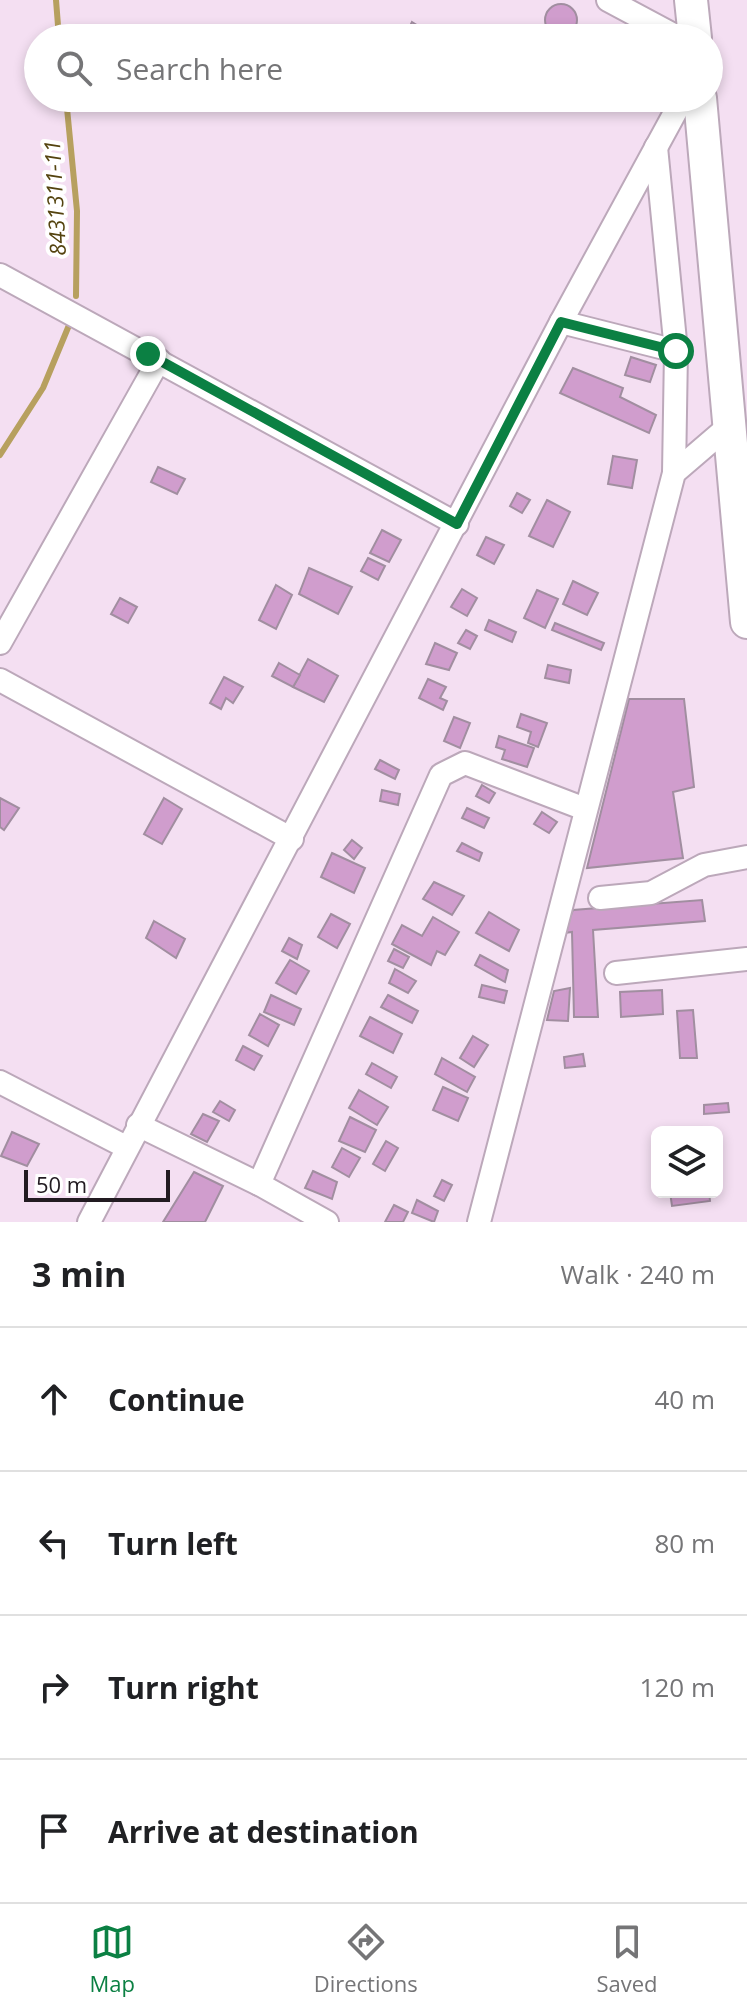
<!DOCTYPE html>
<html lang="en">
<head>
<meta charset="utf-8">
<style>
  body { margin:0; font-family:"Open Sans",sans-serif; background:#f2f2f2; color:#202124 }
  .controls { position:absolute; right:24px; bottom:24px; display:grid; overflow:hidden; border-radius:12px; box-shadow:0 4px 12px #0003 }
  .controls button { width:72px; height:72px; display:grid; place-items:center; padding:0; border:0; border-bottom:2px solid #e0e0e0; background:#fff; color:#202124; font:40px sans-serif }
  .scale { position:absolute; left:24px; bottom:20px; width:146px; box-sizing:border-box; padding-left:8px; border:4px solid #221b21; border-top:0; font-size:22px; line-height:28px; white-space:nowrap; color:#221b21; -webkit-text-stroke:6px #fff; paint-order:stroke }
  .stop { position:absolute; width:24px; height:24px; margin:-18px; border:6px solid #0b8043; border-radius:50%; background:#fff }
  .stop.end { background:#0b8043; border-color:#fff; box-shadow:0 2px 8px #0008 }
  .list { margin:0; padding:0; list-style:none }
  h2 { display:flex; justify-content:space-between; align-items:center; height:104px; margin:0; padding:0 32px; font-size:34px }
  h2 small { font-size:26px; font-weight:400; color:#757577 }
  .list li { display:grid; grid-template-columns:52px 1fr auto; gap:24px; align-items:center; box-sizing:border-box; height:144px; padding:0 32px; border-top:2px solid #e0e0e0 }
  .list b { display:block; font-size:30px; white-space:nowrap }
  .list em { font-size:26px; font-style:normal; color:#757577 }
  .icon { flex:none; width:44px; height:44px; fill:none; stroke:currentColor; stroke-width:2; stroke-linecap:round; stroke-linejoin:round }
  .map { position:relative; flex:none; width:747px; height:1222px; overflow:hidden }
  .search { position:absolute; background:#fff; box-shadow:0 4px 12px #0003; left:24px; right:24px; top:24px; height:88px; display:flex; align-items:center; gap:20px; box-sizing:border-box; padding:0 28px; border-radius:44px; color:#757577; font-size:30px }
  .sheet { height:680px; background:#fff }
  nav { display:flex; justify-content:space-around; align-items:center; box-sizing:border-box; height:112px; border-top:2px solid #e0e0e0; background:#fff; font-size:22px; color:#757577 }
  nav a { display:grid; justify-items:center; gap:4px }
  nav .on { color:#0b8043 }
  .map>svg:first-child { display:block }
</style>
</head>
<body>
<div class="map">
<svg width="747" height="1222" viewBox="0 0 747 1222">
  <rect width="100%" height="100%" fill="#f4dff2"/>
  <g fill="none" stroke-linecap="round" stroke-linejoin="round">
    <!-- stream -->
    <g stroke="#b7a05f" stroke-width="6">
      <polyline points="56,0 59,38"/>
      <polyline points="66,98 77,211 76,296"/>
      <polyline points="0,455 43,388 72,318"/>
    </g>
  </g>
  <!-- building -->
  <g fill="#d09dcd" stroke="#a18ea0" stroke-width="2">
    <circle cx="561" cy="20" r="16"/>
    <polygon points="412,22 436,37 436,38 404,38"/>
    <polygon points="631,357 656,365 650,382 625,375"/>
    <polygon points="573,368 623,388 620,397 656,415 649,433 560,393"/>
    <polygon points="613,456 637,460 632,488 608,484"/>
    <polygon points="158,467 185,479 177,494 151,482"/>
    <polygon points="517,493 530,500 522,513 510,506"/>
    <polygon points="547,500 570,512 553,547 529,536"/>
    <polygon points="382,530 401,540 389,562 370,553"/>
    <polygon points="486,537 504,545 494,564 477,555"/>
    <polygon points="368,558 385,566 378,580 361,571"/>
    <polygon points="309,568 352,587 338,614 299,594"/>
    <polygon points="573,581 598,593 587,615 563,604"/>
    <polygon points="276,585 292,595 276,629 259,620"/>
    <polygon points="462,589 477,598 467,616 451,607"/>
    <polygon points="537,590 558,599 545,628 524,618"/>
    <polygon points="120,598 137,607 128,623 111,614"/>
    <polygon points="489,620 516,632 512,642 485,630"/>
    <polygon points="555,623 604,643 601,650 552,630"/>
    <polygon points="466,630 477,636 470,649 458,643"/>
    <polygon points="435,643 457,653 449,670 426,664"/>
    <polygon points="308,659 338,676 324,702 293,687"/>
    <polygon points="279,663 300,675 293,687 272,676"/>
    <polygon points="548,665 571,670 569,683 545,678"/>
    <polygon points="224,677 243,687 233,703 226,698 221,709 210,703"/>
    <polygon points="428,679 446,687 440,698 447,701 443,710 419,698"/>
    <polygon points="629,699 684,699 694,787 673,792 683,858 587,868"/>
    <polygon points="521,714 547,723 538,747 528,743 531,732 517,727"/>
    <polygon points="454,717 470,723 460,748 444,741"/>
    <polygon points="499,736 534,748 527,767 502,759 505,750 496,747"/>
    <polygon points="380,760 399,770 395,779 375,769"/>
    <polygon points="482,785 495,793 489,803 476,796"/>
    <polygon points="382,790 400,794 398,805 380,801"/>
    <polygon points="0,798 19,808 4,830 0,827"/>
    <polygon points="164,798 182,809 162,844 144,834"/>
    <polygon points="467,808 489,818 484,828 462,818"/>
    <polygon points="542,812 557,822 549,833 534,824"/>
    <polygon points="352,840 362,848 354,859 344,850"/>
    <polygon points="462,843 482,853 479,861 457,851"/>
    <polygon points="332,853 365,868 354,893 321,877"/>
    <polygon points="434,882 464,896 452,915 423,899"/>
    <polygon points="702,900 705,921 593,930 598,1017 574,1017 572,932 564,933 573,910"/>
    <polygon points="489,912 519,930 509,951 476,933"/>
    <polygon points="331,914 350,924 337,948 318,937"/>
    <polygon points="433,917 459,932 445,955 437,951 431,965 392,944 402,925 422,936"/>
    <polygon points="154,921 185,939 176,958 146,938"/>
    <polygon points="289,938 302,945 297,959 282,951"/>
    <polygon points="394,949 409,957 403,968 388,961"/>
    <polygon points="480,955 508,970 505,982 475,965"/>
    <polygon points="290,960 309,971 296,994 276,983"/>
    <polygon points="395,969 416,981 408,993 389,983"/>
    <polygon points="482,985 507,991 504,1003 479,997"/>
    <polygon points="570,988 568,1021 547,1020 554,991"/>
    <polygon points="662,990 663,1014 621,1017 620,992"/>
    <polygon points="271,995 301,1009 294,1025 264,1012"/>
    <polygon points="388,995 418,1011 412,1023 381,1007"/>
    <polygon points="693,1010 697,1058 680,1058 677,1011"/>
    <polygon points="260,1014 279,1025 268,1046 249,1035"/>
    <polygon points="370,1017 402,1034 393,1053 360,1036"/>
    <polygon points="473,1036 488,1045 474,1067 460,1058"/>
    <polygon points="243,1046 262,1056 254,1070 236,1060"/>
    <polygon points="583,1054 585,1066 565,1068 564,1057"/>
    <polygon points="442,1058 475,1077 467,1092 435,1074"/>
    <polygon points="372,1063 397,1077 391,1088 366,1074"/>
    <polygon points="443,1087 468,1098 458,1121 433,1110"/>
    <polygon points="359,1090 388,1107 377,1125 349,1108"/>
    <polygon points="220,1101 235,1110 229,1121 213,1112"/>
    <polygon points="728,1103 729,1112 704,1114 704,1105"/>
    <polygon points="203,1114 219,1121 207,1142 191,1134"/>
    <polygon points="350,1117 376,1130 365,1152 339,1141"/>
    <polygon points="12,1132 39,1144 27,1166 1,1156"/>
    <polygon points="386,1141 398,1148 385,1171 373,1164"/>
    <polygon points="342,1148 360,1158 349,1177 332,1167"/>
    <polygon points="313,1171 337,1182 332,1199 305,1188"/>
    <polygon points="194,1172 223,1186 205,1222 163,1222"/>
    <polygon points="442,1180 452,1185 444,1201 434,1196"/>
    <polygon points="670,1192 709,1192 710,1201 672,1206"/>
    <polygon points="417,1200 438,1211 434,1222 412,1213"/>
    <polygon points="394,1205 408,1212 403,1222 385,1222"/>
  </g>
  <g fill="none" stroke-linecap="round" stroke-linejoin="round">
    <defs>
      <g id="minor">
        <polyline points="608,0 679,38"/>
        <polyline points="656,147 676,351"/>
        <polyline points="0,275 457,524"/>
        <polyline points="561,322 676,351 674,473"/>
        <polyline points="0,643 159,360"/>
        <polyline points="0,680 292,839"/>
        <polyline points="600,898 651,893 704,865 747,857"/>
        <polyline points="616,973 747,959"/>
        <polyline points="0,1082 126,1147"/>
        <polyline points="138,1125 259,1184 327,1222"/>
        <polyline points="259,1184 441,775 465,763 585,809"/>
        <polyline points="89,1222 561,322 683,98"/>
        <polyline points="479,1222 674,473 730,425"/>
      </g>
      <g id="highway">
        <polyline points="691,0 695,38"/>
        <polyline points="700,98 747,622"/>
      </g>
    </defs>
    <!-- minor casing -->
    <use href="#minor" stroke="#bca8ba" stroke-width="26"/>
    <!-- highway casing -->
    <use href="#highway" stroke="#bca8ba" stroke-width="36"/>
    <!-- minor -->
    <use href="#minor" stroke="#fff" stroke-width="22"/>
    <!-- highway -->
    <use href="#highway" stroke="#fff" stroke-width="32"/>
  </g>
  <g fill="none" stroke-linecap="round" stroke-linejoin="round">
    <!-- route -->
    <polyline stroke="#0b8043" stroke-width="10" points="148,354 457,524 561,322 676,351"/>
  </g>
  <g text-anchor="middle" stroke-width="8" stroke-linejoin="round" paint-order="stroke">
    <!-- water labels -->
    <g font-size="22" font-style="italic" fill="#54430f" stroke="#fff">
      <text transform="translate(55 198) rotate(-93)" y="8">8431311-11</text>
    </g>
  </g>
</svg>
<div class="controls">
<button><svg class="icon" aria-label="layers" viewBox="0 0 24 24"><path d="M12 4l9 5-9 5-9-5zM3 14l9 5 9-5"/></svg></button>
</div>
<div class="scale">50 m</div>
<div class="stop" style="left:676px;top:351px"></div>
<div class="stop end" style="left:148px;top:354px"></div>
<div class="search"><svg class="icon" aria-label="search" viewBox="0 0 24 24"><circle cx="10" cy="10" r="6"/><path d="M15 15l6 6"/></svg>Search here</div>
</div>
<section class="sheet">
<h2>3 min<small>Walk · 240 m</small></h2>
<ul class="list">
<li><svg class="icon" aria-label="ahead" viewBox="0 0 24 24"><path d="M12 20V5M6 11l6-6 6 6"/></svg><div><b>Continue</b></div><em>40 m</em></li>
<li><svg class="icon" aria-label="left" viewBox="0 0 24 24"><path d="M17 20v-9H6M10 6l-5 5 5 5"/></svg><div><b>Turn left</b></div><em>80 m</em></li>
<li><svg class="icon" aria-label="right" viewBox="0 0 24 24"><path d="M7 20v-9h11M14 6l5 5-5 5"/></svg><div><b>Turn right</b></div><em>120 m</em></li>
<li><svg class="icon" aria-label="arrive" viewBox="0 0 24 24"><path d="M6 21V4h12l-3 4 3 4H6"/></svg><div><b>Arrive at destination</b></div></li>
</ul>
</section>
<nav>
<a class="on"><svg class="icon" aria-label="map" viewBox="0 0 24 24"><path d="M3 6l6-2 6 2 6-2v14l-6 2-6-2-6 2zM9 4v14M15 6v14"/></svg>Map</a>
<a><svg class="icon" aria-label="directions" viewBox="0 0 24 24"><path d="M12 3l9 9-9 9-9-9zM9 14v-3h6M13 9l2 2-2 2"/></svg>Directions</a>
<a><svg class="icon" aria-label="saved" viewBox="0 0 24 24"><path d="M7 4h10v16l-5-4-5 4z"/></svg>Saved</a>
</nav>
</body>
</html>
